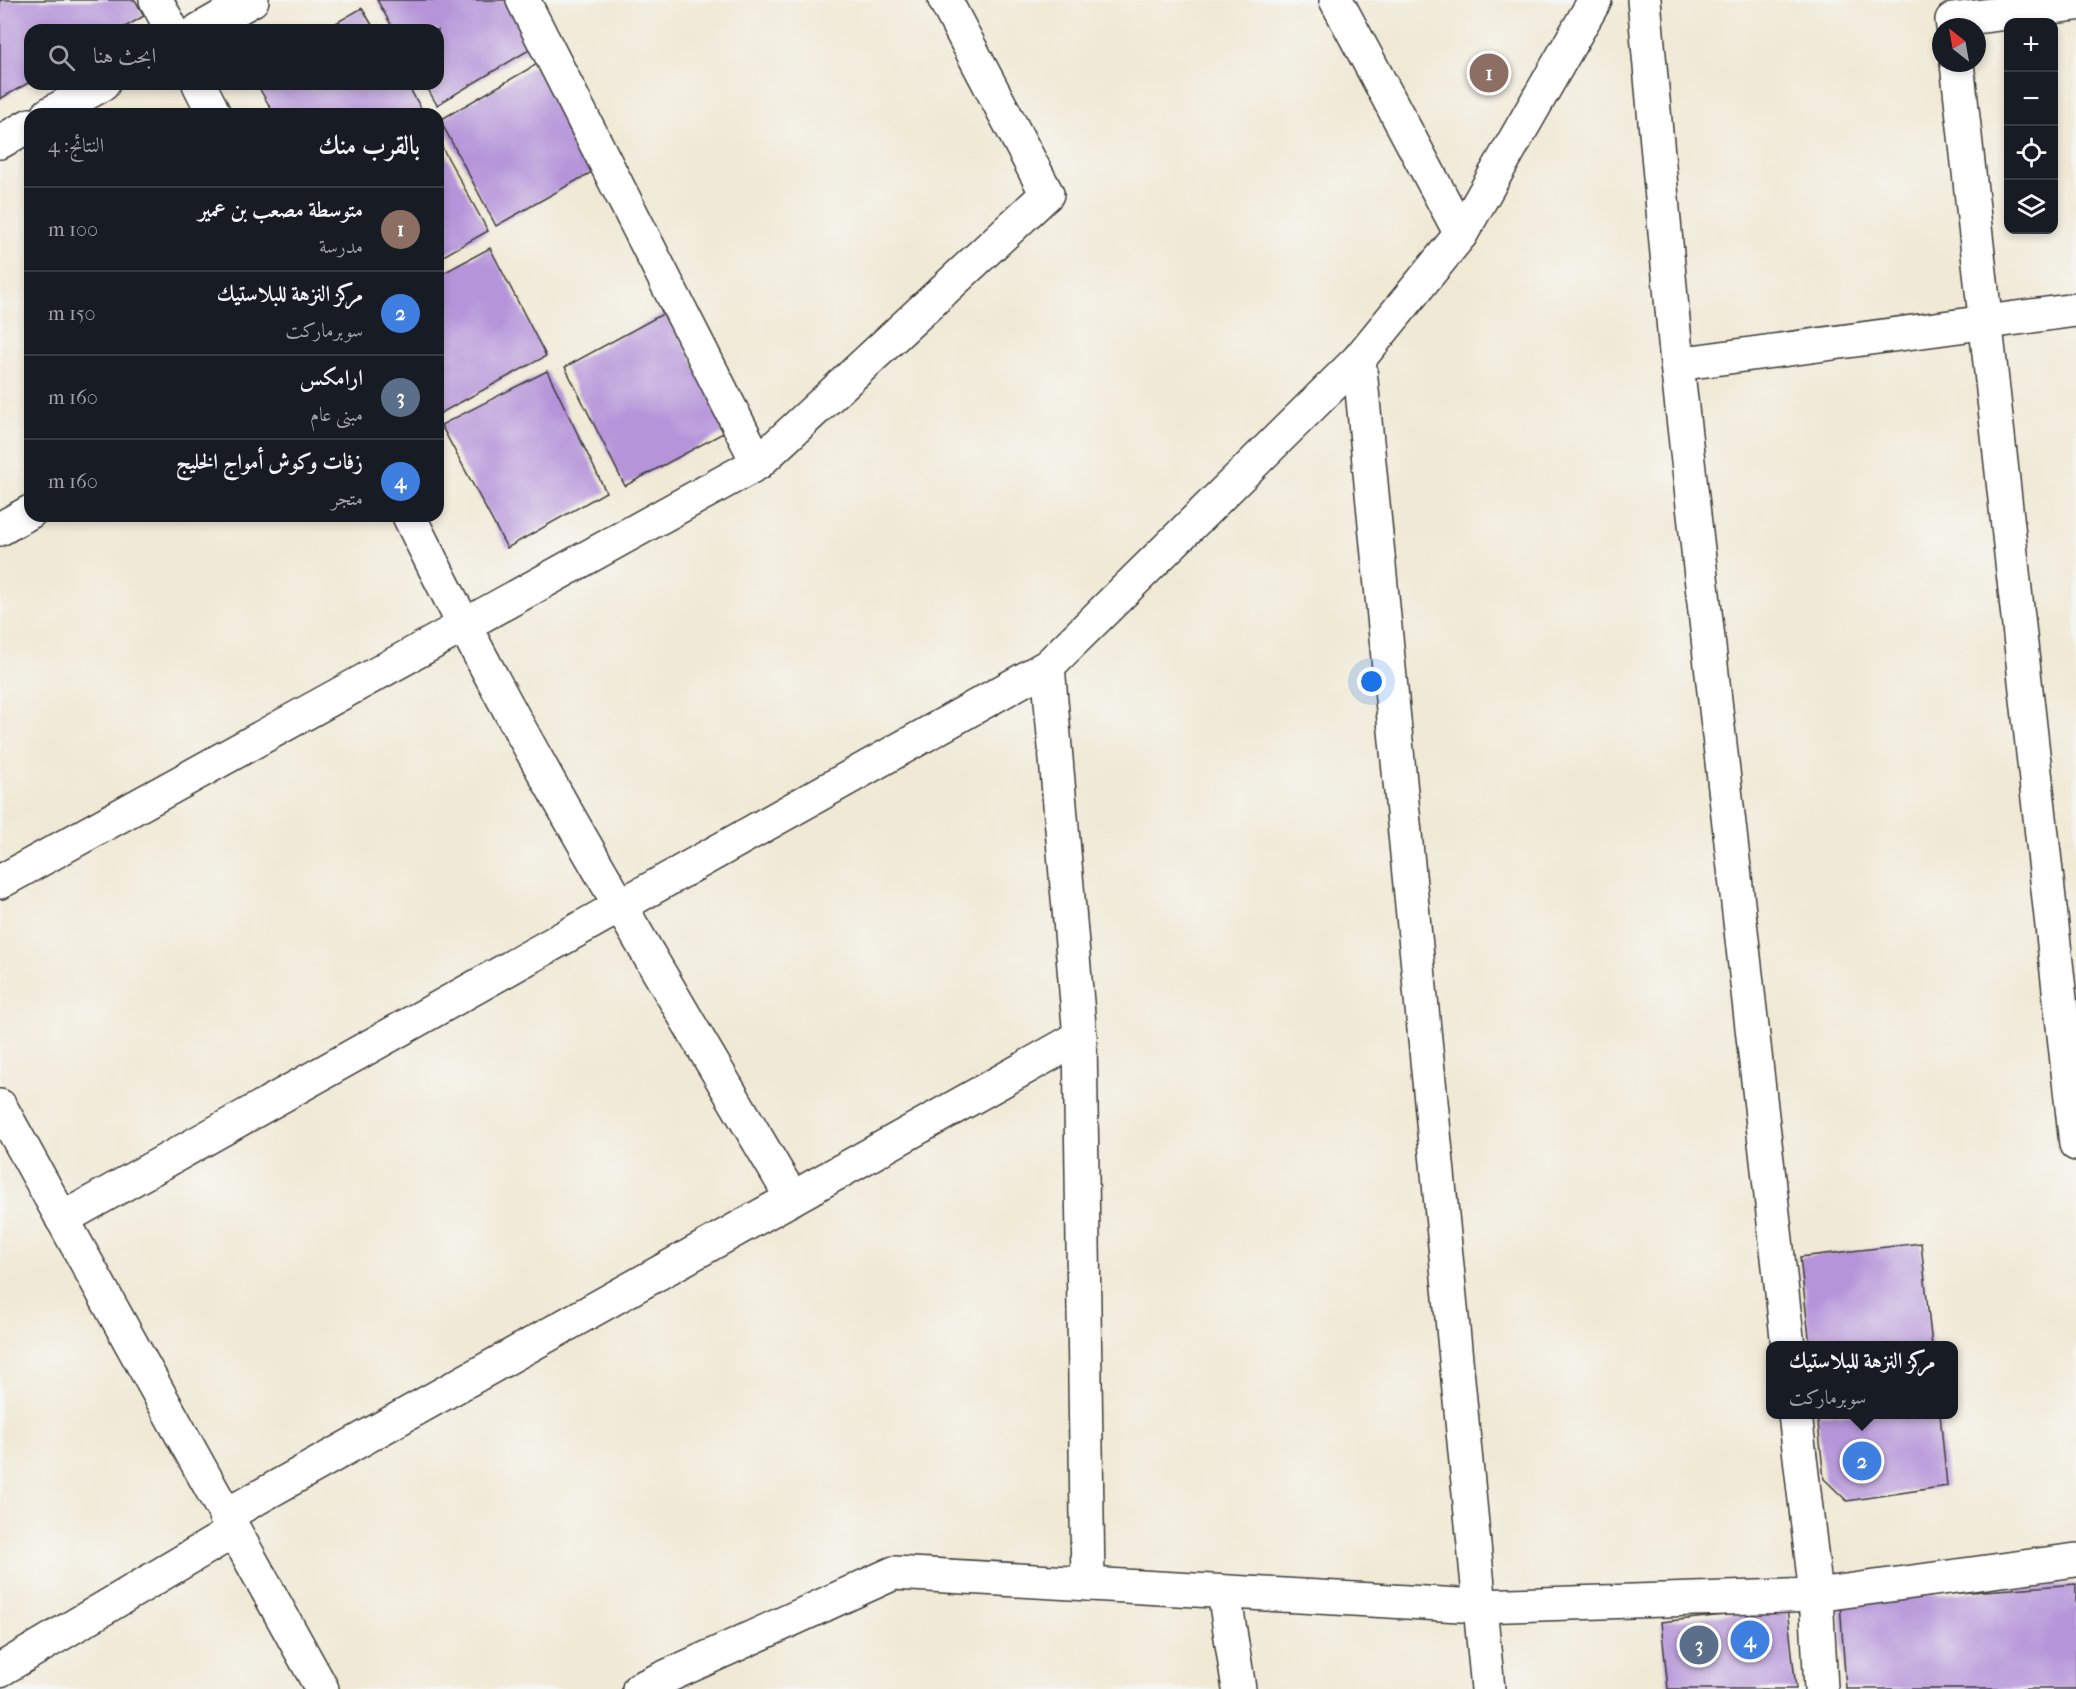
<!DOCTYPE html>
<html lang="ar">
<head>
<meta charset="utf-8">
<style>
  body { margin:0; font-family:"IM FELL French Canon",Amiri,serif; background:#242831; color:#f1f3f6; direction:rtl }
  .controls { position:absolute; right:18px; top:18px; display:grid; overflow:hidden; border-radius:12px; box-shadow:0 3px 9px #0003 }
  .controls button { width:54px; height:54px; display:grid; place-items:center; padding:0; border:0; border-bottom:2px solid #363941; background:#171b24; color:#f1f3f6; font:30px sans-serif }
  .compass { position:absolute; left:1932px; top:18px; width:54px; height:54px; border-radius:50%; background:#171b24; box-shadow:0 3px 9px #0003; rotate:329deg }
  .you { position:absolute; left:1372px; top:682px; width:21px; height:21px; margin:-15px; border:4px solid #fff; border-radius:50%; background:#1a73e8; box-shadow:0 0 0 9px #1a73e833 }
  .badge { display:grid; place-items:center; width:39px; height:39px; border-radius:50%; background:#c8321e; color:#fff; font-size:20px; font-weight:700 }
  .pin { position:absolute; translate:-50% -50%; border:3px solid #fff; box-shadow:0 2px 6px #0006 }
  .popup { position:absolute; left:1766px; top:1341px; width:192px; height:78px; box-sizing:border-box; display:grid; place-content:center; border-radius:12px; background:#171b24; filter:drop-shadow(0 2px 4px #0005); font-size:20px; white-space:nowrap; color:#9ea1a6 }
  .popup b { font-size:22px; color:#f1f3f6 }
  .popup::after { content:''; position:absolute; left:50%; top:100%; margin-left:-12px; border:12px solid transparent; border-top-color:#171b24 }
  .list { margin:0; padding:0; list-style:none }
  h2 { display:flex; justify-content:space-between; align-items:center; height:78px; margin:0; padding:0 24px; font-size:26px }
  h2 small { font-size:20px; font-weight:400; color:#9ea1a6 }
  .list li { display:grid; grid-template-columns:39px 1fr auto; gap:18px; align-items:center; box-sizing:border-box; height:84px; padding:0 24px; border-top:2px solid #363941 }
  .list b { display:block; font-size:22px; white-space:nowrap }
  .list p { margin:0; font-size:20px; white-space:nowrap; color:#9ea1a6 }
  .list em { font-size:20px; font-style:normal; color:#9ea1a6 }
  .icon { flex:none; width:33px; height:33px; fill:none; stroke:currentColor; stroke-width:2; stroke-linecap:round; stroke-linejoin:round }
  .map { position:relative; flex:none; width:2076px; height:1689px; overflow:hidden; direction:ltr }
  .search { position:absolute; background:#171b24; box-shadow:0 3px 9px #0003; left:24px; top:24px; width:420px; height:66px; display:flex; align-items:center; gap:15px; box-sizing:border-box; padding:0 21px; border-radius:18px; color:#9ea1a6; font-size:22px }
  .panel { position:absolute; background:#171b24; box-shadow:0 3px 9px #0003; left:24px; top:108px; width:420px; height:414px; border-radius:18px; direction:rtl }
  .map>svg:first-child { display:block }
</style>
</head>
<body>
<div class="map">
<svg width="2076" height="1689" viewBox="0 0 2076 1689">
  <rect width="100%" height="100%" fill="#f6f6f2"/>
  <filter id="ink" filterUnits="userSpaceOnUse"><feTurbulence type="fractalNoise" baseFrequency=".0167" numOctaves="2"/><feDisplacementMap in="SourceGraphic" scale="12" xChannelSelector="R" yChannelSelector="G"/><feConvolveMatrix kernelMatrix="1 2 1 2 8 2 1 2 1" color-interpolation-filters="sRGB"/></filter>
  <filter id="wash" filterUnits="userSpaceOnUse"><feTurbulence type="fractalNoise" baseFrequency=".008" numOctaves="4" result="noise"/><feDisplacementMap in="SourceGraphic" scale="24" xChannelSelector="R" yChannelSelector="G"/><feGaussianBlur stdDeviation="1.35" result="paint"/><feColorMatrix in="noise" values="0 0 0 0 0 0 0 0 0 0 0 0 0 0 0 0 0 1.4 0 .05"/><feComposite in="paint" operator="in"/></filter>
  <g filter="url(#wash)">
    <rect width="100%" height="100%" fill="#f0e9d5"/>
    <g id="blocks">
      <!-- building -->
      <g fill="#b594d9">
        <polygon points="0,0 135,0 144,16 120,30 30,30 30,82 0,99"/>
        <polygon points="377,0 507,0 534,47 437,105 425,84 438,84 438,30 394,30"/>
        <polygon points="362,8 375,30 324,30"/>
        <polygon points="537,64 599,168 496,226 440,120"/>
        <polygon points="257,84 407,84 424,113 274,114"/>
        <polygon points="438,140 488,231 438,259"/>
        <polygon points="490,248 546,356 439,414 438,276"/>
        <polygon points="668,311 727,431 625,486 565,367"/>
        <polygon points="547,371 606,492 507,548 441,425"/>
        <polygon points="1921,1243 1932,1346 1810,1346 1800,1257"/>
        <polygon points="1817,1414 1940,1414 1947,1486 1847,1501 1824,1479"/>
        <polygon points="2076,1584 2076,1689 1846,1689 1840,1602"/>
        <polygon points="1787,1608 1796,1689 1668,1689 1661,1622"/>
      </g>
    </g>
  </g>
  <g filter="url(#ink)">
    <use href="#blocks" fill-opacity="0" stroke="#3c3b38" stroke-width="1.5"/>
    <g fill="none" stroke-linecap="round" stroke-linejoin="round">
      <defs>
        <g id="minor">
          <polyline points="156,0 172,30"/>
          <polyline points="523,0 758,463"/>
          <polyline points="1336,0 1461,234"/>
          <polyline points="1644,0 1677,364 1788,1346"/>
          <polyline points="1953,27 1952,20 2076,4"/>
          <polyline points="199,30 252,0"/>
          <polyline points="1957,63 2076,1144"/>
          <polyline points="199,84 214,114"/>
          <polyline points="49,114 103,84"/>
          <polyline points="0,142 30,125"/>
          <polyline points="1359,359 1488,1689"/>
          <polyline points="1677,364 2076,310"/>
          <path d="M409 516C523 750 660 973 792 1198"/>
          <polyline points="0,529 30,512"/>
          <polyline points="1048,666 1080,1037 1088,1584"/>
          <polyline points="0,882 758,463 1047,194 945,0"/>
          <polyline points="0,1106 322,1689"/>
          <polyline points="62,1219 1048,666 1359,359 1461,234 1595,0"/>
          <polyline points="1795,1414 1816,1595 1821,1689"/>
          <polyline points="225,1516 1080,1037"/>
          <polyline points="1224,1592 1239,1689"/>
          <polyline points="0,1670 234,1531"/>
          <polyline points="639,1689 894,1573 1478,1606 1816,1595 2076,1560"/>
        </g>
      </defs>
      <!-- minor casing -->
      <use href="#minor" stroke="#3c3b38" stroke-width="36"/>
      <!-- minor -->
      <use href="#minor" stroke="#fff" stroke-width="33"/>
    </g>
  </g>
</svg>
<div class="controls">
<button>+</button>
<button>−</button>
<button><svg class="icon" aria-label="locate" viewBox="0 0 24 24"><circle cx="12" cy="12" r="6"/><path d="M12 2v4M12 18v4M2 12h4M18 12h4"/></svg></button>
<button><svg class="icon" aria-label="layers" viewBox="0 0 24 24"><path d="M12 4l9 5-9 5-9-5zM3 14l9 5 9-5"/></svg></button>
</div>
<svg class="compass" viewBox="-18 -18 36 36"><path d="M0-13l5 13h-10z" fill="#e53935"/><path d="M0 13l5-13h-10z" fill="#9ea1a6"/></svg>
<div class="you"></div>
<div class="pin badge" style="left:1489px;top:73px;background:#8d6e63">1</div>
<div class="pin badge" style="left:1862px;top:1461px;background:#3f7fe0">2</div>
<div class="popup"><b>مركز النزهة للبلاستيك</b>سوبرماركت</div>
<div class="pin badge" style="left:1699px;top:1645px;background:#5c6f8a">3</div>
<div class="pin badge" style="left:1750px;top:1640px;background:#3f7fe0">4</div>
<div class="search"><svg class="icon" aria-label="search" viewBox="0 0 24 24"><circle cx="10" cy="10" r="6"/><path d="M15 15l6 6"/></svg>ابحث هنا</div>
<section class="panel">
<h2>بالقرب منك<small>النتائج: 4</small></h2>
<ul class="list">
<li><span class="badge" style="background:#8d6e63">1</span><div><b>متوسطة مصعب بن عمير</b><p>مدرسة</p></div><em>100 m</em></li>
<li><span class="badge" style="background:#3f7fe0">2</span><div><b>مركز النزهة للبلاستيك</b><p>سوبرماركت</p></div><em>150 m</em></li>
<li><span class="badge" style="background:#5c6f8a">3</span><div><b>ارامكس</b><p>مبنى عام</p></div><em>160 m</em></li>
<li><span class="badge" style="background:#3f7fe0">4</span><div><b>زفات وكوش أمواج الخليج</b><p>متجر</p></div><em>160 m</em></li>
</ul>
</section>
</div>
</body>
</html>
